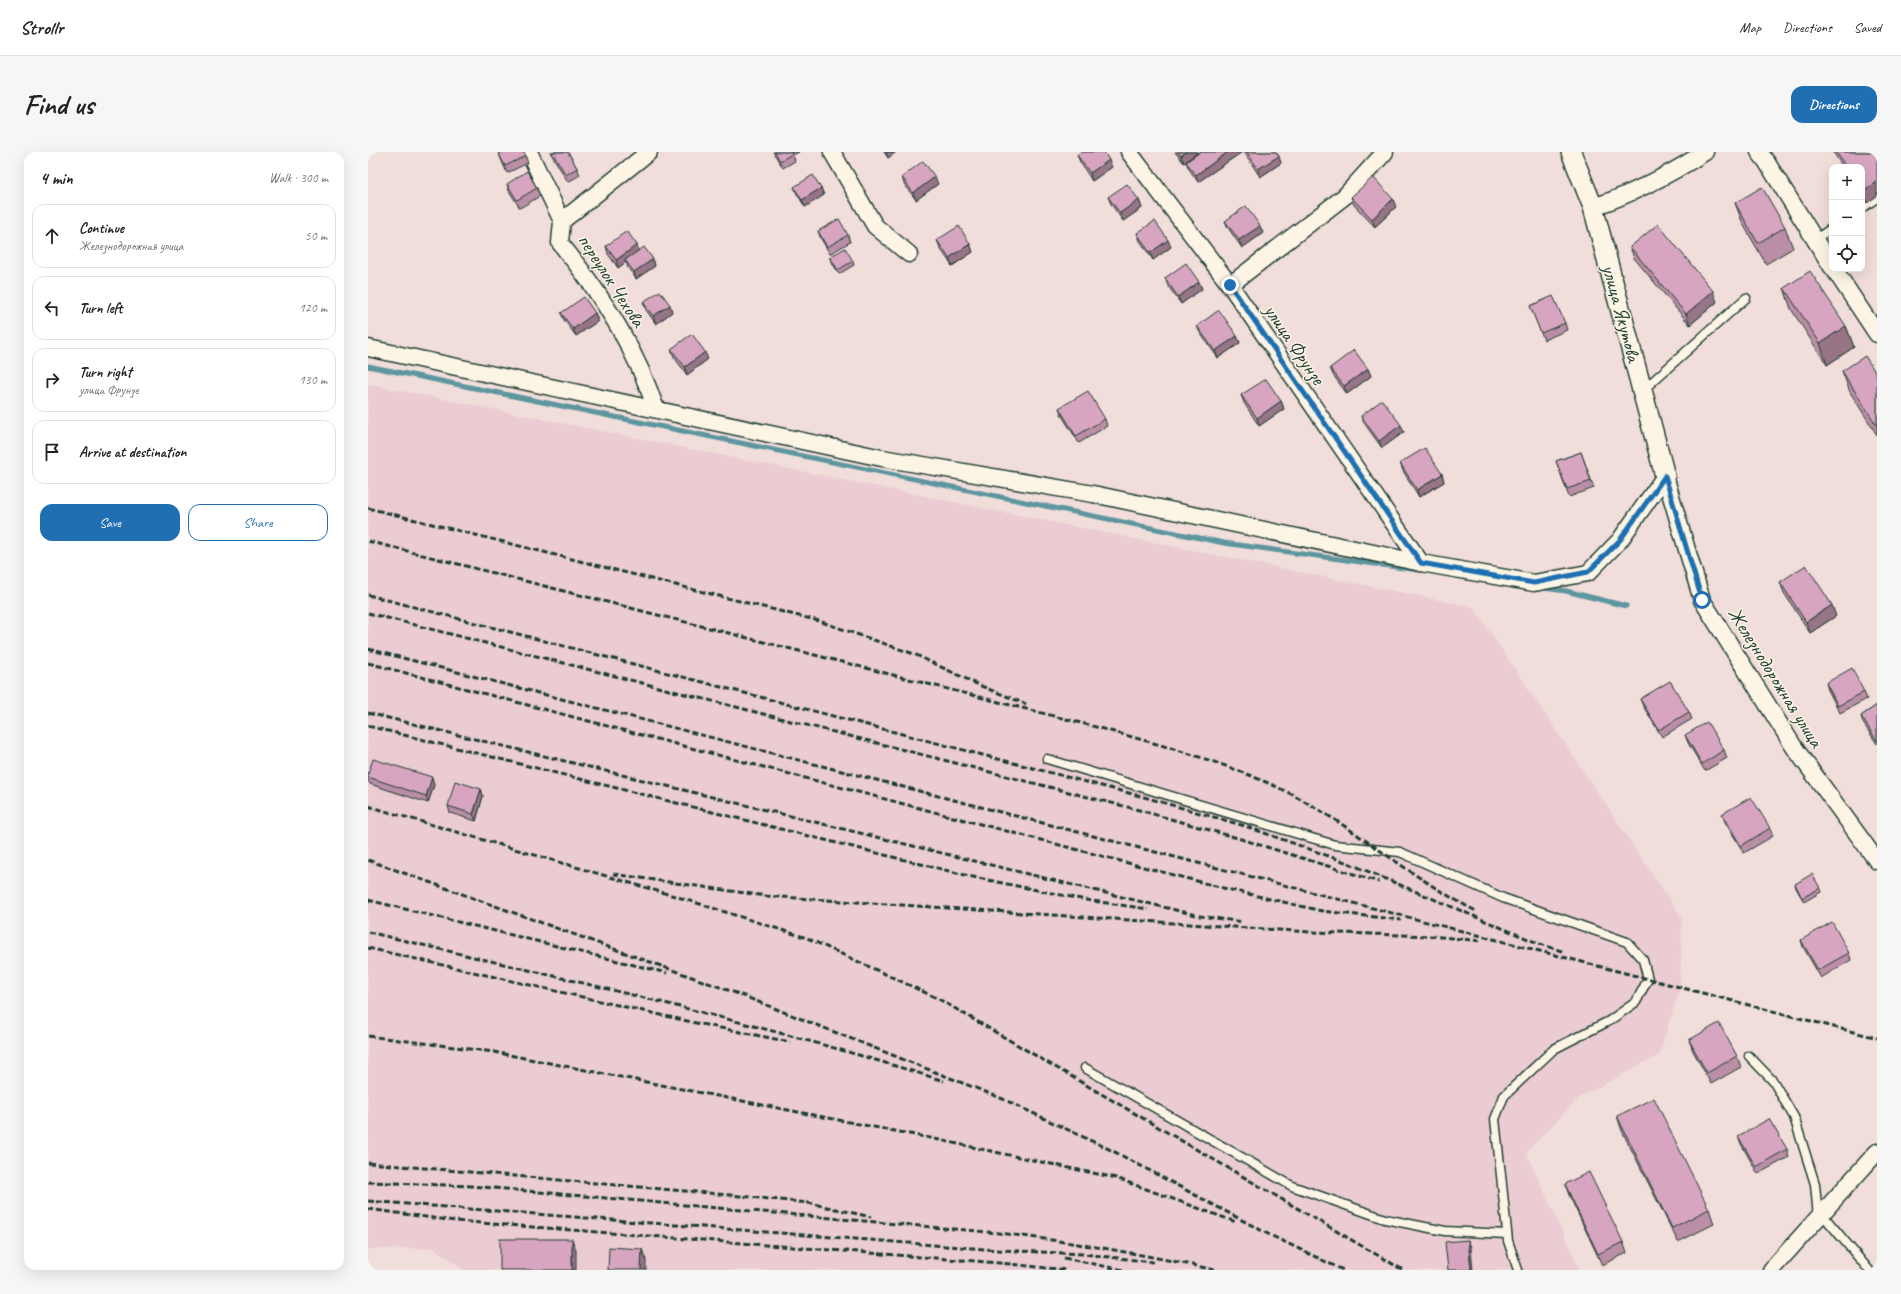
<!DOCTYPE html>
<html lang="en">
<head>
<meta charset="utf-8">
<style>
  body { margin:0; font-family:Caveat,sans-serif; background:#f6f6f6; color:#222 }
  .controls { position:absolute; right:12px; top:12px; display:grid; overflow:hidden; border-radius:8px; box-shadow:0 4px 16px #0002 }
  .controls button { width:36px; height:36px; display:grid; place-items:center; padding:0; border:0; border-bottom:1px solid #e0e0e0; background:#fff; color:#222; font:20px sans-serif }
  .stop { position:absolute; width:12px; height:12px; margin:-9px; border:3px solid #1f6fb2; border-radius:50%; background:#fff }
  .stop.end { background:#1f6fb2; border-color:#fff; box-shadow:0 1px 4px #0008 }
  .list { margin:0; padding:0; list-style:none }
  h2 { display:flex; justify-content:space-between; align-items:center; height:52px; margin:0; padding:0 16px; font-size:17px }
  h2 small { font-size:13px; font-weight:400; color:#767676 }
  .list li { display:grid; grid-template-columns:26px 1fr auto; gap:12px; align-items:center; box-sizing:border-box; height:64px; margin:0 8px 8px; padding:0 8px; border:1px solid #e0e0e0; border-radius:12px }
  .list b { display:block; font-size:15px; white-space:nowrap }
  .list p { margin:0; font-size:13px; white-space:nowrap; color:#767676 }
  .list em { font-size:13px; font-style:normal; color:#767676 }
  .actions { display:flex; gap:8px; padding:12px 16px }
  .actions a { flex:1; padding:9px 0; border:1px solid #1f6fb2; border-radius:12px; text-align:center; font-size:14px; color:#1f6fb2 }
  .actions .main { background:#1f6fb2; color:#fff }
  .icon { flex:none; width:22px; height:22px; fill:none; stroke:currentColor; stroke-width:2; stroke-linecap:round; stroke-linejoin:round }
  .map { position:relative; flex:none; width:1509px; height:1118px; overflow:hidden; border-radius:12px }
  header { display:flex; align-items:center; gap:24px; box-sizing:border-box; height:56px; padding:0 20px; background:#fff; border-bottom:1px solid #e0e0e0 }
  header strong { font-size:19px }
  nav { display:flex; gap:22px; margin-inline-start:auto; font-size:14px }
  .intro { display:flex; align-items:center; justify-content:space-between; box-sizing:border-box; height:96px; padding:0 24px }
  h1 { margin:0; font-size:28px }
  .button { padding:10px 18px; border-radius:12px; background:#1f6fb2; color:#fff; font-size:14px; font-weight:700 }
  main { display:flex; gap:24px; padding:0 24px }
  aside { flex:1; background:#fff; border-radius:12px; box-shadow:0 4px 16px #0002 }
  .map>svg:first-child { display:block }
</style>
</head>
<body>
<header>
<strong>Strollr</strong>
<nav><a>Map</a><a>Directions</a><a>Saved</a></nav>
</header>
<div class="intro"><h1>Find us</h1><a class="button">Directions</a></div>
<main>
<aside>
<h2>4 min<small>Walk · 300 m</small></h2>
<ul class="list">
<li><svg class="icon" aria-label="ahead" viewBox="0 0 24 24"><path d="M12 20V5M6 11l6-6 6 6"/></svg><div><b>Continue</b><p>Железнодорожная улица</p></div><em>50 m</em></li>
<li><svg class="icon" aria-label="left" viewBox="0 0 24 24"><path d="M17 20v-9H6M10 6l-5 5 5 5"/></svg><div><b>Turn left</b></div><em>120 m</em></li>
<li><svg class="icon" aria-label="right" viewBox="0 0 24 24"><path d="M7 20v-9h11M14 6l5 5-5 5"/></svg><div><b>Turn right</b><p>улица Фрунзе</p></div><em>130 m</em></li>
<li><svg class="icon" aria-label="arrive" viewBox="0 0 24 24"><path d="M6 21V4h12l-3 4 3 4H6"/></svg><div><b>Arrive at destination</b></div></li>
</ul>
<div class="actions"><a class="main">Save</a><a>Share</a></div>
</aside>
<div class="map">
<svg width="1509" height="1118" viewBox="0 0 1509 1118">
  <rect width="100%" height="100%" fill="#f1ddda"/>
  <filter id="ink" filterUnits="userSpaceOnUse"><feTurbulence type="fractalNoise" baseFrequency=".025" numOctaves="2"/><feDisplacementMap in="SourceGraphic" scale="8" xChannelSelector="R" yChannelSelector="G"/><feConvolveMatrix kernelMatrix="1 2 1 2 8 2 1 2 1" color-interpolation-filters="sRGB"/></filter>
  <g filter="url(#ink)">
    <!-- built -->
    <polygon fill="#eaccd2" points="0,232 1105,455 1314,766 1312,835 1291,903 1212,945 1158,1000 1212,1118 97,1118 66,1096 0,1097"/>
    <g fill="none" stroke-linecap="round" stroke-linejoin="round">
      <!-- stream -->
      <g stroke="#5d969f" stroke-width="5">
        <polyline points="0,214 856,391 1050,418"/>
        <polyline points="1175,436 1198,439 1258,454"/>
      </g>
      <defs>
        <g id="service">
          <polyline points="1494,56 1509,46"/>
          <polyline points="1446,88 1464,76"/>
          <polyline points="1275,238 1378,146"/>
          <polyline points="679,607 967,693 1032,700 1135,746 1259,790 1275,808 1280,827 1268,850 1241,869 1186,897 1136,944 1127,967 1140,1089 1150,1118"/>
          <polyline points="1381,904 1405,929 1426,965 1447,1032 1450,1065"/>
          <polyline points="717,916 924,1034 1017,1067 1077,1079 1139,1082"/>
          <polyline points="1454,1062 1501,1118"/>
        </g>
        <g id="minor">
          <path d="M161 0 194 69 192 91C233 141 267 195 288 257"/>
          <polyline points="464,0 507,74 541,102"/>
          <polyline points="761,0 862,133 1053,411"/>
          <polyline points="1391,0 1398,9 1464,115"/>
          <path d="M1225 55C1265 42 1301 23 1337 0"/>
          <polyline points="194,69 281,0"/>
          <polyline points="1466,117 1509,182"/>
          <polyline points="862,133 977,44 1017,0"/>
          <polyline points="0,196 514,306 725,342 1053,411 1166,431 1220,421 1252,388 1297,324"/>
          <polyline points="1297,324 1334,448 1426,595 1509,709"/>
          <polyline points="1403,1118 1509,1000"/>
        </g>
        <polyline id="tertiary" points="1203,0 1225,55 1297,324"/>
      </defs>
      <!-- service casing -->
      <use href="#service" stroke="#1f3d34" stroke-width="11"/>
      <!-- minor casing -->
      <use href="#minor" stroke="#1f3d34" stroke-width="19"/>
      <!-- tertiary casing -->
      <use href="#tertiary" stroke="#1f3d34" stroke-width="22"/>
      <!-- service -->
      <use href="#service" stroke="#fcf5e5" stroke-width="8"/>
      <!-- minor -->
      <use href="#minor" stroke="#fcf5e5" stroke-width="16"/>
      <!-- tertiary -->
      <use href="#tertiary" stroke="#fcf5e5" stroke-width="19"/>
      <!-- rail -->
      <g stroke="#1f3d34" stroke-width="3" stroke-dasharray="6 3" stroke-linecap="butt">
        <polyline points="0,356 451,469 546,502 613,534 658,552"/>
        <path d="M0 389 717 572C789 592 862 610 929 645 991 679 1045 727 1108 759"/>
        <polyline points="0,443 776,645 877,674 980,711 1172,792 1197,800"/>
        <polyline points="0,461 771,658 873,687 1011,730"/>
        <polyline points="0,497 1509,886"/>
        <polyline points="0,511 859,737 954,759 1033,768"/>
        <polyline points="0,561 832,764 875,770"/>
        <polyline points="0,574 605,725 718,748 780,757"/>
        <polyline points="0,654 310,745 439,786 569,846 1035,1118"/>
        <polyline points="0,708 368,841 635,947 745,999 900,1082 975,1118"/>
        <polyline points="245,722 398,744 942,780 1063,784 1114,789"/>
        <polyline points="0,748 299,821"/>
        <path d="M0 780C193 826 387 869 576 929"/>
        <polyline points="0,796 328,871 422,890"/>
        <polyline points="0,884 126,900 562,986 748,1026 868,1070"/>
        <polyline points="0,1011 362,1043 441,1051 503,1065"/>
        <path d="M0 1030 103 1034 631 1081C704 1090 775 1102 847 1118"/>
        <polyline points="0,1049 630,1098 715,1102 785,1110"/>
        <polyline points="0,1057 87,1069 632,1111 698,1118"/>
        <polyline points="696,1106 755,1118"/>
      </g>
    </g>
    <!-- wall -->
    <g fill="#ba8ea5" stroke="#1f3d34">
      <polygon points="130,0 156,0 160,11 139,21"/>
      <polygon points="182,0 200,0 209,16 212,23 200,30"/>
      <polygon points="405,0 431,0 425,3 427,9 415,16"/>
      <polygon points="516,0 528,0 520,6"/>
      <polygon points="807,0 830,0 816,11"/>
      <polygon points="832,0 874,0 830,30 821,17 818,10"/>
      <polygon points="876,0 908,0 913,11 892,25"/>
      <polygon points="1465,0 1509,0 1499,51 1494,43 1494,15 1475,15"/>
      <polygon points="709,3 744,15 724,29 712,10"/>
      <polygon points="534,25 570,32 548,48 536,32"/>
      <polygon points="139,32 169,36 172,44 152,56 141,39"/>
      <polygon points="426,35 453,36 456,43 437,55 429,42"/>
      <polygon points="740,45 771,48 774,56 755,69 743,52"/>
      <polygon points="983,45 1028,55 1007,75 986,53"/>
      <polygon points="1367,51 1417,75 1425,96 1398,112 1375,72"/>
      <polygon points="857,69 895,81 874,96 860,76"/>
      <polygon points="450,79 480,83 482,90 462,102 453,87"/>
      <polygon points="769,81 803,95 785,108 772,89"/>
      <polygon points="569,88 602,92 605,100 584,114 572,96"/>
      <polygon points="238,94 271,99 285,107 287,114 268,127 260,116 258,110 250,116 240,102"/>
      <polygon points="1262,95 1349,150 1322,173 1266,106"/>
      <polygon points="462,105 485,109 486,113 471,122 463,109"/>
      <polygon points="797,126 831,130 834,137 813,152 800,134"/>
      <polygon points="1416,136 1478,174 1486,195 1459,213 1423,157"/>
      <polygon points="275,150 302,153 304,160 288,172 278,158"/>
      <polygon points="1162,154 1197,171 1199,178 1176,188"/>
      <polygon points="193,161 227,161 230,169 208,184 196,168"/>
      <polygon points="829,174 869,184 872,191 850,206 832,181"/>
      <polygon points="303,197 340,207 319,223 306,205"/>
      <polygon points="962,216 1000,217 1003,224 979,242 965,223"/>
      <polygon points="1474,219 1509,223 1509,283 1482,240"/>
      <polygon points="873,243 913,249 916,257 891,274 876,251"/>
      <polygon points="691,256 737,267 739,274 711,291 694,264"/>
      <polygon points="993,264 1036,280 1014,296 996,271"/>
      <polygon points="1213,300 1226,336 1201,345 1188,309"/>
      <polygon points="1032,311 1074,322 1076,330 1051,345 1035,319"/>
      <polygon points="1412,430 1468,464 1442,481 1416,441"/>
      <polygon points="1458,531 1496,540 1499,547 1472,561 1460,538"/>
      <polygon points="1272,547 1321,560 1324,567 1294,585 1275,554"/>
      <polygon points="1509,553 1509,592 1495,571 1493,564"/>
      <polygon points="1317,583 1356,598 1359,606 1337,619 1320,591"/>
      <polygon points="0,622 66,633 60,651 2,632 0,628"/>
      <polygon points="113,637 115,644 108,669 82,661 80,654"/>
      <polygon points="1354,662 1402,676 1405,684 1376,701 1357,670"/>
      <polygon points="1427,732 1452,736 1453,740 1436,750 1428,736"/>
      <polygon points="1433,788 1481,801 1483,808 1453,826 1435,795"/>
      <polygon points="1321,888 1369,904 1373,915 1343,932 1325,899"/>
      <polygon points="1249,964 1341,1057 1346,1072 1310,1090 1254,979"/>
      <polygon points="1370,984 1419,997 1421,1005 1390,1022 1373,992"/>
      <polygon points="1197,1032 1255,1090 1259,1101 1234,1113 1201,1043"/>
    </g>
    <!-- shaded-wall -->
    <g fill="#977486" stroke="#1f3d34">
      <polygon points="518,0 528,0 520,6"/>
      <polygon points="818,0 830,0 816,11 813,4"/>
      <polygon points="860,0 874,0 830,30 828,23"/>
      <polygon points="911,4 913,11 892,25 890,17"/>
      <polygon points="741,8 744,15 724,29 722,21"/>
      <polygon points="567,25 570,32 548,48 545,41"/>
      <polygon points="1509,30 1509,44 1499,51 1495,40"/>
      <polygon points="453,36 456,43 437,55 434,48"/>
      <polygon points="1025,47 1028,55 1007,75 1004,67"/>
      <polygon points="771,48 774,56 755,69 752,61"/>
      <polygon points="892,74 895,81 874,96 871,88"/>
      <polygon points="800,88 803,95 785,108 782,101"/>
      <polygon points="602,92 605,100 584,114 581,106"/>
      <polygon points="269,93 271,101 257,108 258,110 250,116 248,108"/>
      <polygon points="285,107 287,114 268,127 266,120"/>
      <polygon points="831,130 834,137 813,152 810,145"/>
      <polygon points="1345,139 1349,150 1322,173 1318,162"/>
      <polygon points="302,153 304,160 288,172 285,164"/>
      <polygon points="227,161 230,169 208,184 205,177"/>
      <polygon points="1478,174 1486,195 1459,213 1452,191"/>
      <polygon points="869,184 872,191 850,206 847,199"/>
      <polygon points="337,200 340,207 319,223 317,215"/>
      <polygon points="1000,217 1003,224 979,242 976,234"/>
      <polygon points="913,249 916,257 891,274 889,266"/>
      <polygon points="1033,273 1036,280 1014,296 1011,289"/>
      <polygon points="1074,322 1076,330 1051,345 1049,338"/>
      <polygon points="1464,453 1468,464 1442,481 1438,470"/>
      <polygon points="64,625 66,633 60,651 58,644"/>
      <polygon points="113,637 115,644 108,669 105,662"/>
      <polygon points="204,1087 208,1098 208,1118 204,1118"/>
      <polygon points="1100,1088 1103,1095 1105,1118 1103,1118"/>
      <polygon points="274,1097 278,1108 278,1118 273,1118"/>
    </g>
    <!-- building -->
    <g fill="#d8a5c0" stroke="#1f3d34">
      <polygon points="130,0 156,0 158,4 137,14"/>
      <polygon points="184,0 200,0 209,16 198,23"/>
      <polygon points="407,0 423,0 424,2 412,9"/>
      <polygon points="713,0 736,0 741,8 722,21 709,3"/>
      <polygon points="810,0 818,0 813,4"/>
      <polygon points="832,0 860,0 828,23 818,10"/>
      <polygon points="879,0 908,0 911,4 890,17"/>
      <polygon points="1468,0 1509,0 1509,30 1495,40 1494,38 1494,15 1478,15"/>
      <polygon points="555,9 567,25 545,41 534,25"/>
      <polygon points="159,19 169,36 149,48 139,32"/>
      <polygon points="445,23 453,36 434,48 426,35"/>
      <polygon points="1005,25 1025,47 1004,67 983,45"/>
      <polygon points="759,32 771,48 752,61 740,45"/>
      <polygon points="1394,35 1417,75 1390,91 1367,51"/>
      <polygon points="878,54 892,74 871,88 857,69"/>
      <polygon points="471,67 480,83 459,95 450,79"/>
      <polygon points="787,69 800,88 782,101 769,81"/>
      <polygon points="1290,72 1345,139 1318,162 1262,95"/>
      <polygon points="591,74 602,92 581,106 569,88"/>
      <polygon points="259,79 269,93 248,108 238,94"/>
      <polygon points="276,95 285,107 266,120 257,108"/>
      <polygon points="477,96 485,109 470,118 462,105"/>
      <polygon points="818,111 831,130 810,145 797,126"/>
      <polygon points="1442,119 1478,174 1452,191 1416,136"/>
      <polygon points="292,139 302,153 285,164 275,150"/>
      <polygon points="1185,144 1197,171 1173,181 1162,154"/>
      <polygon points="216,145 227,161 205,177 193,161"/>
      <polygon points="851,158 869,184 847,199 829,174"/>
      <polygon points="324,182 337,200 317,215 303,197"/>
      <polygon points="986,198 1000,217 976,234 962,216"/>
      <polygon points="1497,204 1509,223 1509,274 1474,219"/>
      <polygon points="898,227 913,249 889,266 873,243"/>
      <polygon points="720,239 737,267 708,284 691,256"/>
      <polygon points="1014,248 1033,273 1011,289 993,264"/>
      <polygon points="1057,296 1074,322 1049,338 1032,311"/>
      <polygon points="1213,300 1223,329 1199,337 1188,309"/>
      <polygon points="1438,413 1464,453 1438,470 1412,430"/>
      <polygon points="1484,516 1496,540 1470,554 1458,531"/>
      <polygon points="1302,529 1321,560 1291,578 1272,547"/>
      <polygon points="1509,553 1509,589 1493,564"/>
      <polygon points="1339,570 1356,598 1334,612 1317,583"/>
      <polygon points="5,607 64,625 58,644 0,625 0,622"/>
      <polygon points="87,629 113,637 105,662 80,654"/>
      <polygon points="1383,645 1402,676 1373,694 1354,662"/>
      <polygon points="1444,722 1452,736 1434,746 1427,732"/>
      <polygon points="1464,770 1481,801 1450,818 1433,788"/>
      <polygon points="1351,871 1369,904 1339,921 1321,888"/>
      <polygon points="1286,946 1341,1057 1304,1076 1249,964"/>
      <polygon points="1401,967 1419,997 1388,1015 1370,984"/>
      <polygon points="1221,1020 1255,1090 1230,1102 1197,1032"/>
      <rect x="132" y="1087" width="72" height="31"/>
      <polygon points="1100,1088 1103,1118 1080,1118 1077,1090"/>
      <polygon points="241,1095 274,1097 273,1118 240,1118"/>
    </g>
  </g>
  <g fill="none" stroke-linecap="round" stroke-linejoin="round" filter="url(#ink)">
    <!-- route -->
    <polyline stroke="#1f6fb2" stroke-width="5" points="862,133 1053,411 1166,431 1220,420 1252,388 1297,324 1334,448"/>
  </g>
  <g text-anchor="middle" stroke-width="3" stroke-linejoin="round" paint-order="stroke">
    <!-- street labels -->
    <g font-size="20" fill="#1f3d34" stroke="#fcf5e5">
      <text transform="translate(244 128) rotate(57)" y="7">переулок Чехова</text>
      <text transform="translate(1254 161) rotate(75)" y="7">улица Якутова</text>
      <text transform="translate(927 192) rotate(56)" y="7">улица Фрунзе</text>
      <text transform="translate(1408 525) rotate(58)" y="7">Железнодорожная улица</text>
    </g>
  </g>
</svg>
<div class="controls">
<button>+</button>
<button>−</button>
<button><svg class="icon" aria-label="locate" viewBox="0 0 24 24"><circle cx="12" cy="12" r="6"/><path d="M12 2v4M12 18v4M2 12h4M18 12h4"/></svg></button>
</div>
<div class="stop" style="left:1334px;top:448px"></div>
<div class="stop end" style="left:862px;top:133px"></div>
</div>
</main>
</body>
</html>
